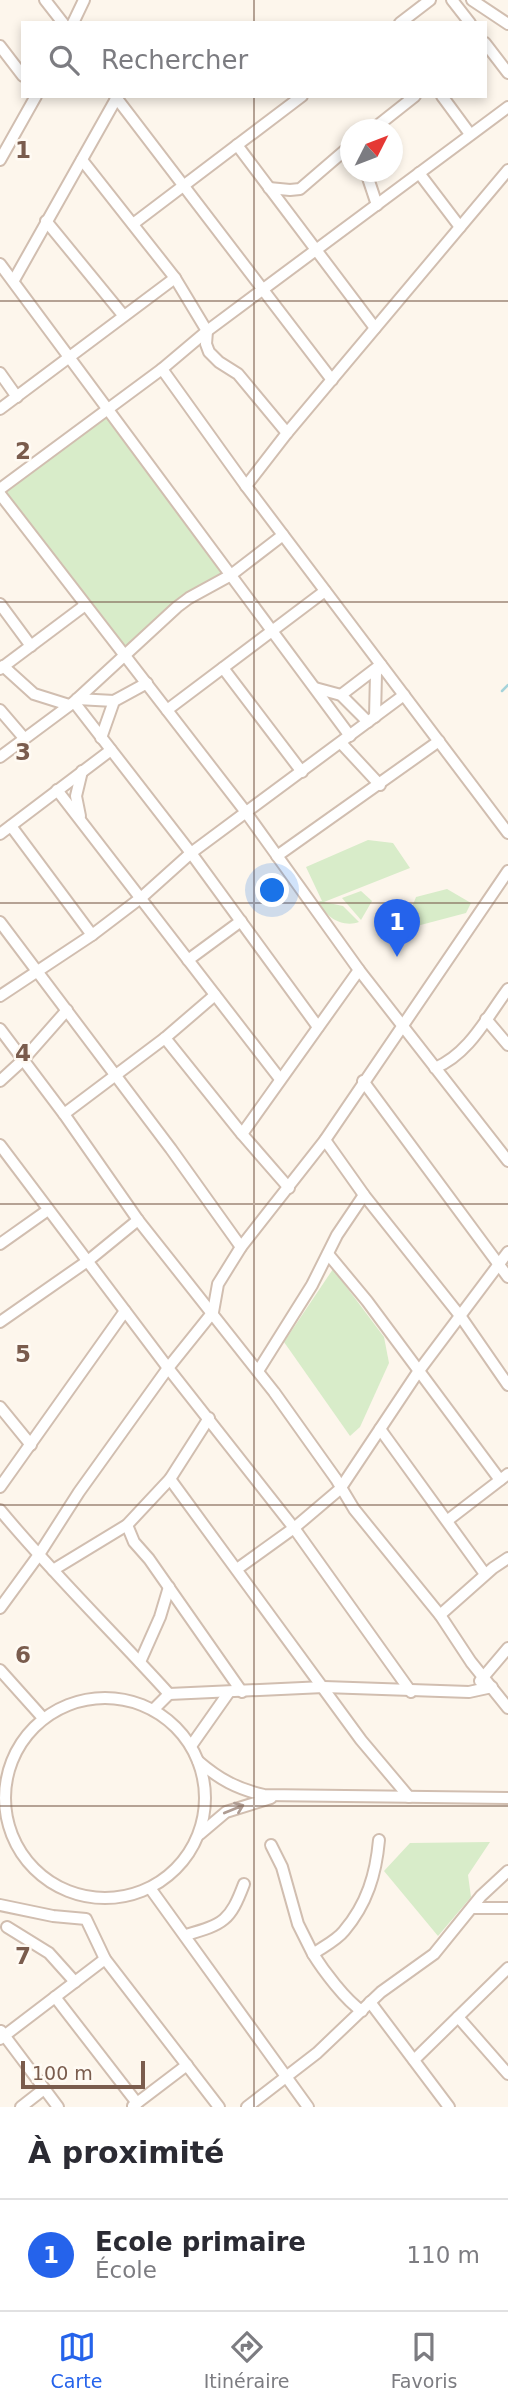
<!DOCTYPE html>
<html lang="fr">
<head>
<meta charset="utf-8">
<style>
  body { margin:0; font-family:"DejaVu Sans",sans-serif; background:#f7f7f7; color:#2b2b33 }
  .compass { position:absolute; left:340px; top:119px; width:63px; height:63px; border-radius:50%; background:#fff; box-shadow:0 4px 10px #0003; rotate:48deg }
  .scale { position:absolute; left:21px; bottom:18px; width:124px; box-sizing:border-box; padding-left:7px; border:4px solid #7a5c4d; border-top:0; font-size:19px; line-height:24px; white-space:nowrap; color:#7a5c4d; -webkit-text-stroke:5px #fffaf3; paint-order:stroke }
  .you { position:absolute; left:273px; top:891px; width:24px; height:24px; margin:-18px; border:5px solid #fff; border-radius:50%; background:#1a73e8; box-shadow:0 0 0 10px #1a73e833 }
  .badge { display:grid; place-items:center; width:46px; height:46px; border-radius:50%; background:#2563eb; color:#fff; font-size:23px; font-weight:700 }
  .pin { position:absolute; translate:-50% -58px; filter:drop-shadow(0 2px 4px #0008) }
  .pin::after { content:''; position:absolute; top:37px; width:24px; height:21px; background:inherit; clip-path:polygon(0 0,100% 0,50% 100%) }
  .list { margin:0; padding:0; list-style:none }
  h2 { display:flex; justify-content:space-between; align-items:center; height:91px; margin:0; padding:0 28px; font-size:30px }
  h2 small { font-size:23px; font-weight:400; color:#7c7c81 }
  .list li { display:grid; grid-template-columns:46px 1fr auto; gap:21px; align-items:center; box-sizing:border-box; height:112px; padding:0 28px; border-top:2px solid #e1e1e2 }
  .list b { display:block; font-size:26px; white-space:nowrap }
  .list p { margin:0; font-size:23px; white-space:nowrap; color:#7c7c81 }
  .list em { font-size:23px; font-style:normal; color:#7c7c81 }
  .icon { flex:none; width:38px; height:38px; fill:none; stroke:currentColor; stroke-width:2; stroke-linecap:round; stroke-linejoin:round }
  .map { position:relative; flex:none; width:508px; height:2107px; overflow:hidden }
  .search { position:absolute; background:#fff; box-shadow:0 4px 10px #0003; left:21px; right:21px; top:21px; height:77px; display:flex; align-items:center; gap:18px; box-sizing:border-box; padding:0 24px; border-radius:0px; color:#7c7c81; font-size:26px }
  .sheet { height:203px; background:#fff }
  nav { display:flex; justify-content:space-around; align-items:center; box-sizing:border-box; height:98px; border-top:2px solid #e1e1e2; background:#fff; font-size:19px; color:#7c7c81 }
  nav a { display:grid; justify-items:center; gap:4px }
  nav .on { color:#2563eb }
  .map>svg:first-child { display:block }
</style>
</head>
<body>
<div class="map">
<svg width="508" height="2107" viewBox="0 0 508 2107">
  <rect width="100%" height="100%" fill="#fdf6ec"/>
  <!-- green -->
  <g fill="#d8ecc9">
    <polygon points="107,414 226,574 126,651 1,491"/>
    <path d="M368 840 393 843 410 868 324 902 343 906 359 922C343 928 324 917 319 901H322L306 867Z"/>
    <polygon points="447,889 471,903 466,913 413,927 406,922 416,897"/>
    <polygon points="361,891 372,901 361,920 342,898"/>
    <polygon points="333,1269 384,1337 389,1363 360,1427 350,1436 284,1342"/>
    <polygon points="490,1842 468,1875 471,1897 438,1936 384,1871 410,1843"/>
  </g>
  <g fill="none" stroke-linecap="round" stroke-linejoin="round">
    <!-- stream -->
    <polyline stroke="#a5d3da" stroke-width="2.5" points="502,691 508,685"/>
    <defs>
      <g id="minor">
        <polyline points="45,0 63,23"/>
        <polyline points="452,0 470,23"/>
        <polyline points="472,0 508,24"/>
        <polyline points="73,23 84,0"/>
        <polyline points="400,23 430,0"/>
        <polyline points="485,43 508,73"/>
        <polyline points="0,46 23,76"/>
        <polyline points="115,96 332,380"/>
        <polyline points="442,96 470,134"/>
        <polyline points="372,130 415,96"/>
        <polyline points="237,145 375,328"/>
        <polyline points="0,160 36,96"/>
        <polyline points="82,160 175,278 207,331 206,344 209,352 219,362 238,374 287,433"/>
        <polyline points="366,172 377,205"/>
        <polyline points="419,173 460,227"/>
        <polyline points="269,188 290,190 300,189 350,146"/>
        <polyline points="46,221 123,315"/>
        <polyline points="133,224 302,96"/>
        <polyline points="0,264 350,736"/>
        <polyline points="14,280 116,99"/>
        <polyline points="162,369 246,486 508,833"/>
        <polyline points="0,373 17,397"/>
        <polyline points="0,409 175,278"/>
        <polyline points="246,486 287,433 508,170"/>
        <polyline points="0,489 162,369 207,331 508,107"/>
        <polyline points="0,494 245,811 359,970 508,1161"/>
        <polyline points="0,604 31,646"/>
        <polyline points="3,666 34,694 69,705"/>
        <polyline points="223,668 302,772"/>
        <polyline points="0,669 84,606"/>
        <polyline points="315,688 341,695 368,722"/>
        <polyline points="341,695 379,666"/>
        <polyline points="77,699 114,701 147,683"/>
        <polyline points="74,702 191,853 318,1027"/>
        <polyline points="0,710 24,738"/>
        <polyline points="167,710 325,591"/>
        <polyline points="375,717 376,673 381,665"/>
        <polyline points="101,738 114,701"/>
        <polyline points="341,743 380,785"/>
        <polyline points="0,757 74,702 177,607 189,598 231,575 283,535"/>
        <polyline points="57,790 280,1079"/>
        <polyline points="80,816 76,796 82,771"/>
        <polyline points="11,826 92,935"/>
        <polyline points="0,834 111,750"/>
        <polyline points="277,856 439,741"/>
        <polyline points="0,922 171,1149 241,1247"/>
        <polyline points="188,960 241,921"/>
        <polyline points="0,996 92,935 142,897 191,853 404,695"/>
        <polyline points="486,1019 508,1045"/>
        <polyline points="0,1029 64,1114 138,1220 274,1392 336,1479 354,1509 440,1615 471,1662 508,1708"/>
        <polyline points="165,1038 242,1134 289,1188"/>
        <path d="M435 1068C469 1054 487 1017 508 989"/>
        <polyline points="0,1081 23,1060 67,1010"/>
        <polyline points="363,1081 508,1277"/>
        <polyline points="64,1114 165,1038 215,995"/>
        <polyline points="242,1134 359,970"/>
        <polyline points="325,1140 364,1195 461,1317 508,1385"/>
        <polyline points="0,1145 168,1368 294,1528 411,1692"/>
        <polyline points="0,1244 48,1210"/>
        <polyline points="328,1254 367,1301 500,1480"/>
        <polyline points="0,1322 89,1260 138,1220"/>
        <polyline points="258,1371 312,1285 337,1235 364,1195"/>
        <polyline points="0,1407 31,1445"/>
        <polyline points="380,1429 485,1574"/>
        <polyline points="170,1479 361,1740 409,1797"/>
        <polyline points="0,1487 125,1311"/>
        <path d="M0 1510C53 1574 113 1632 169 1694"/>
        <polyline points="448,1520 508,1474"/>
        <polyline points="127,1525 134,1542 149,1559 242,1692"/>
        <polyline points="237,1569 294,1528 340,1489 418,1372 508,1252"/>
        <polyline points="53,1570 127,1525 170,1479 209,1418"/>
        <polyline points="0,1608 38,1556 79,1492 168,1368 213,1312 218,1284 241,1247 325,1140 508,871"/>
        <polyline points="440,1615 493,1568 508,1558"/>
        <polyline points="140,1662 160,1617 169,1587"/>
        <polyline points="0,1670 43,1718"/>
        <polyline points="480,1681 508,1648"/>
        <circle cx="105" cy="1798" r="100"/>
        <polyline points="153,1710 169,1694 324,1687 469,1692 492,1687"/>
        <polyline points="191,1746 229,1692"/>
        <path d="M198 1761C219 1779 237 1789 264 1795L508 1798"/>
        <polyline points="200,1834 226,1812 271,1798"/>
        <polyline points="271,1845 282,1867 298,1924 313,1954"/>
        <polyline points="150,1888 308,2107"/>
        <polyline points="0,1905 53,1916 86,1919 105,1959 219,2107"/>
        <polyline points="473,1908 508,1908"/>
        <polyline points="7,1927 49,1953 75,1982"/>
        <path d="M186 1935C224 1924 230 1921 244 1884"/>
        <polyline points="55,1997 137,2103"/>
        <polyline points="370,2002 449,2107"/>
        <path d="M362 2011C346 2001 323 1970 313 1954 323 1947 337 1940 344 1931 367 1904 376 1874 379 1840"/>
        <polyline points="458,2017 508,2074"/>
        <polyline points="1,2031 58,2107"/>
        <polyline points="0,2039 105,1959"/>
        <polyline points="414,2060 508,1968"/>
        <polyline points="133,2106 187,2065"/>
        <polyline points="21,2107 44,2089"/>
        <polyline points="247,2107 317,2053 381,1992 434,1954 481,1896 508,1871"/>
      </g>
    </defs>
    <!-- minor casing -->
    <use href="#minor" stroke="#d1beb0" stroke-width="14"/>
    <!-- minor -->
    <use href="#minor" stroke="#fff" stroke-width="10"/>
  </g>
  <!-- one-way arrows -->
  <defs><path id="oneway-shaft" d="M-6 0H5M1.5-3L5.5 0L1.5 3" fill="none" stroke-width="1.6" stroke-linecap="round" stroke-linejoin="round" transform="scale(1.75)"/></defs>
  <use stroke="#af9d94" href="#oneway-shaft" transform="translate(234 1809) rotate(-22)"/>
  <!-- grid -->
  <path fill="none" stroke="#7a5c4d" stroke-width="2" stroke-opacity="0.55" d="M254 0V23M254 96V2107M0 301H508M0 602H508M0 903H508M0 1204H508M0 1505H508M0 1806H508"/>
  <g font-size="23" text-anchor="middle" font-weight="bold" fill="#7a5c4d" stroke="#fffaf3" stroke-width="5" stroke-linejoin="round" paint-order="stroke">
    <text x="23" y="158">1</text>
    <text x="23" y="459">2</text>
    <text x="23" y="760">3</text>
    <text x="23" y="1061">4</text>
    <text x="23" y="1362">5</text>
    <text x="23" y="1663">6</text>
    <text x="23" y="1964">7</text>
  </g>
</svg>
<svg class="compass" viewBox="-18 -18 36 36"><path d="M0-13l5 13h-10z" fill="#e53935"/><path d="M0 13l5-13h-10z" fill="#7c7c81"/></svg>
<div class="scale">100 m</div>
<div class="you"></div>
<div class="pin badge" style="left:397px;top:957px">1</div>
<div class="search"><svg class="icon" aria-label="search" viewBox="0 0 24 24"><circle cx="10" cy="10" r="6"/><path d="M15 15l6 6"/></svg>Rechercher</div>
</div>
<section class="sheet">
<h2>À proximité<small></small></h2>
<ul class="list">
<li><span class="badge">1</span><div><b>Ecole primaire</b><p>École</p></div><em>110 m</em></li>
</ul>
</section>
<nav>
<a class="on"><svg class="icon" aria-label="map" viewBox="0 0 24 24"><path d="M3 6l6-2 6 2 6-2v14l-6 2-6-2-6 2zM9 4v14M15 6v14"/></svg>Carte</a>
<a><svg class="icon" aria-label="directions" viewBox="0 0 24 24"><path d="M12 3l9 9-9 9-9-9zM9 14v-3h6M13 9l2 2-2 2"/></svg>Itinéraire</a>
<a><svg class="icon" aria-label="saved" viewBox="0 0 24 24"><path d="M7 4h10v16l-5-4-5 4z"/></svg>Favoris</a>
</nav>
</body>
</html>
